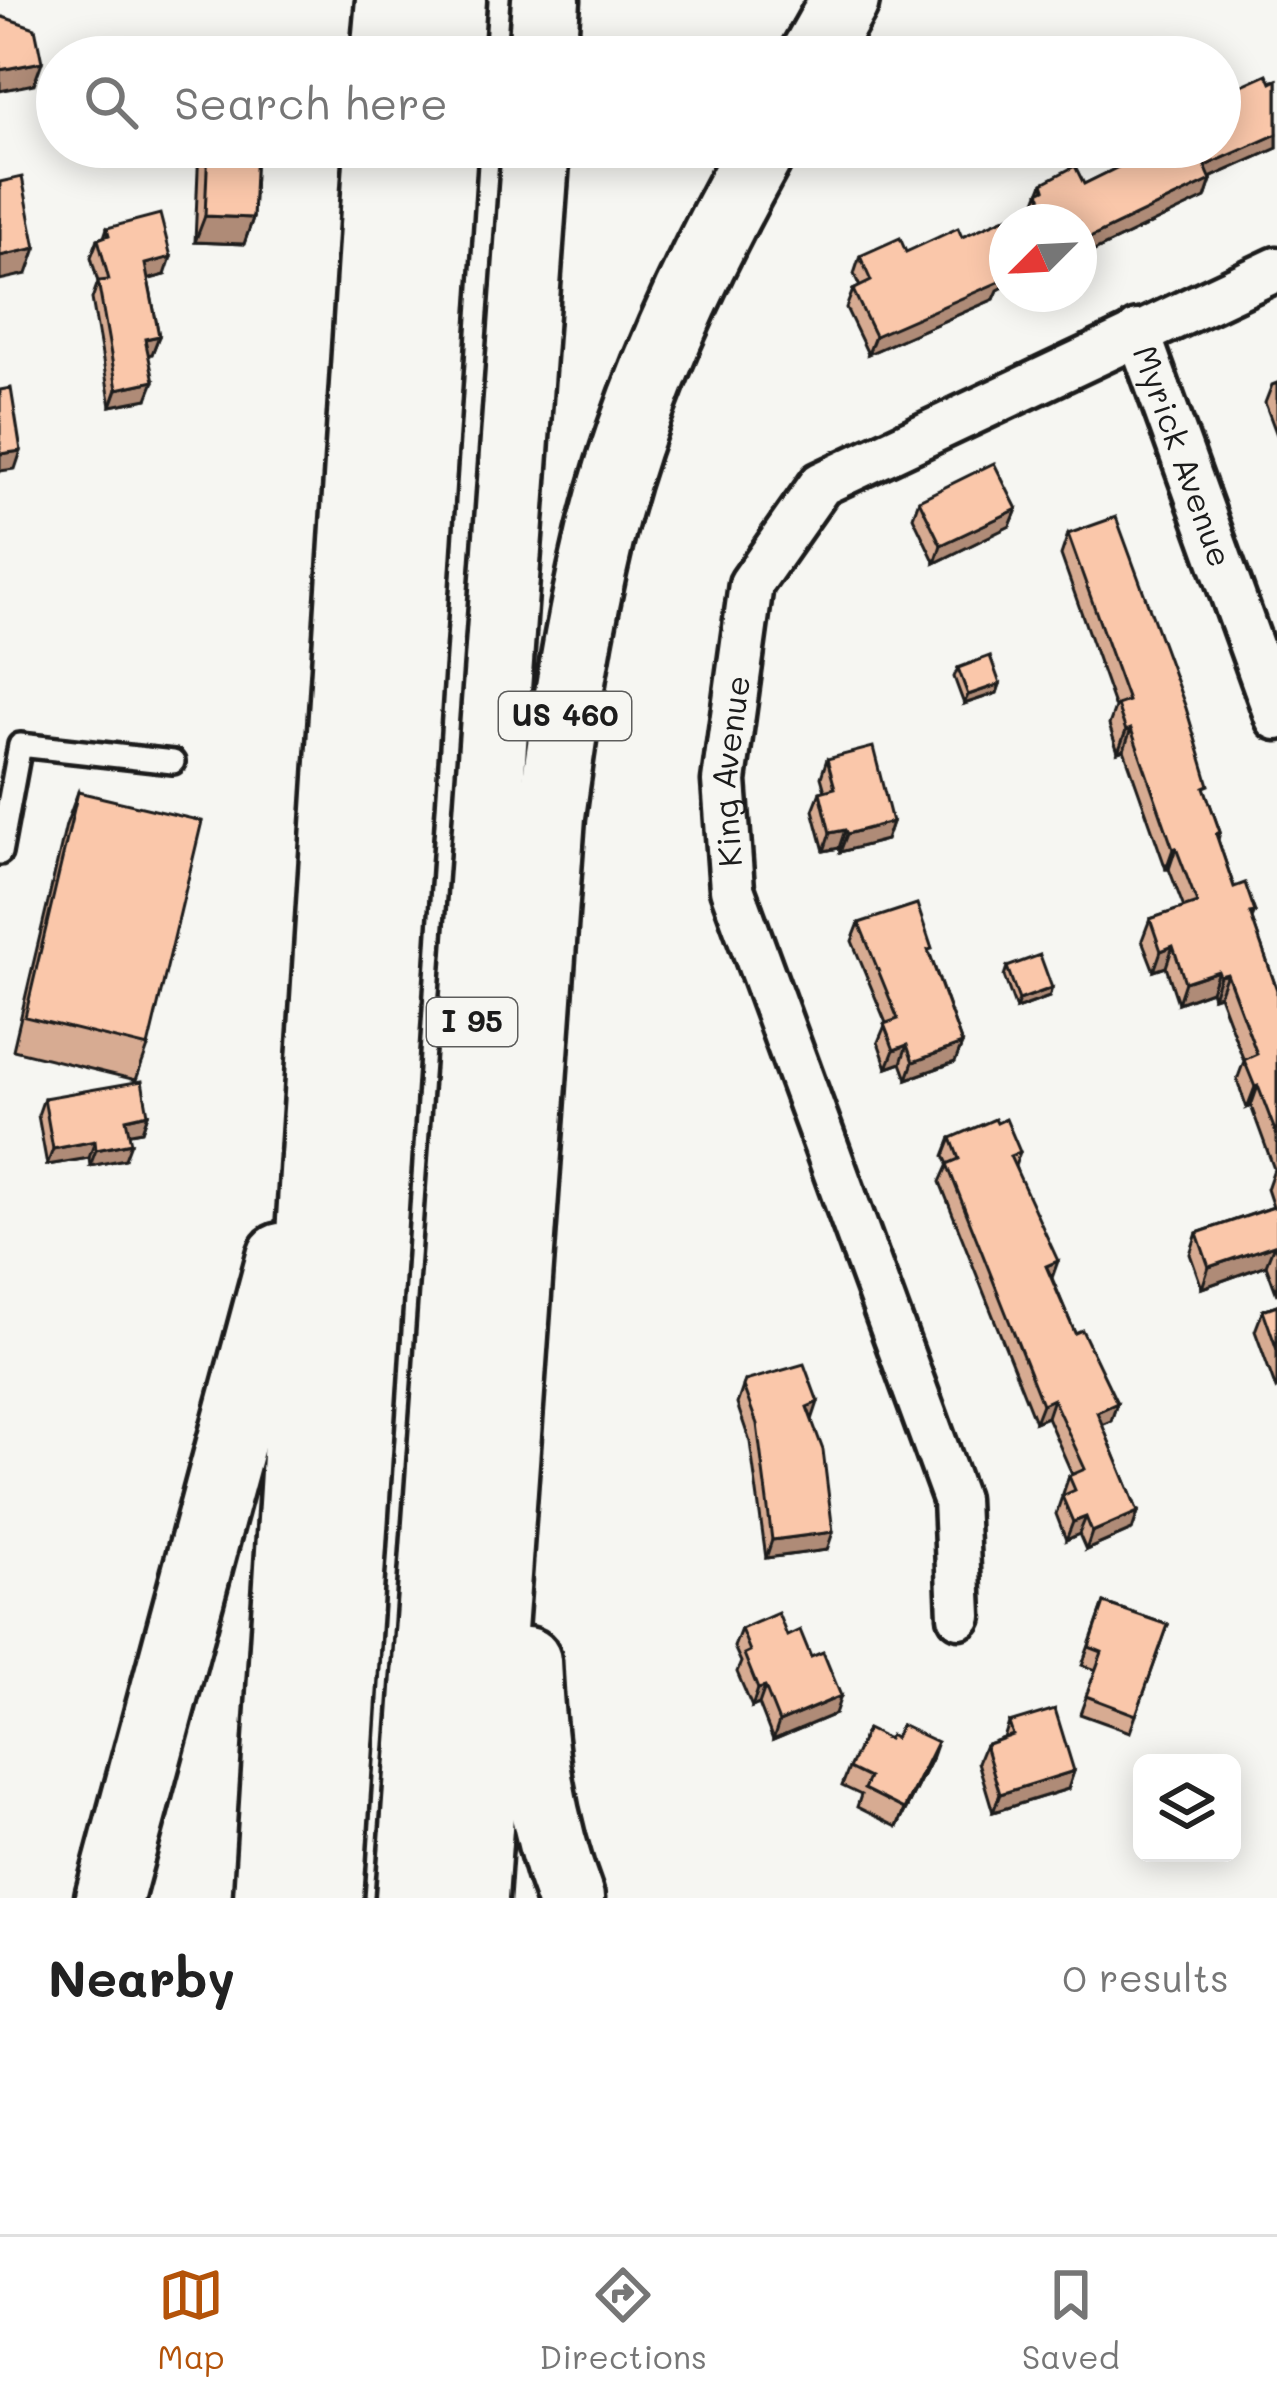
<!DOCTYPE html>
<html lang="en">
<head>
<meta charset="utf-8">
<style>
  body { margin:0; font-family:Mali,sans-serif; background:#f2f2f2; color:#222 }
  .controls { position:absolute; right:36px; bottom:36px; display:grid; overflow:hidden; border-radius:18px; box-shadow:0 6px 30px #0003 }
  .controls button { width:108px; height:108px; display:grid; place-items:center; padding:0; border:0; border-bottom:3px solid #e0e0e0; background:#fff; color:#222; font:60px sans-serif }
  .compass { position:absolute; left:989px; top:204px; width:108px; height:108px; border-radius:50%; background:#fff; box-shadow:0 6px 30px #0003; rotate:246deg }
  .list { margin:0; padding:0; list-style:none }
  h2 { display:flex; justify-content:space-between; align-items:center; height:156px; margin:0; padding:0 48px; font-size:51px }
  h2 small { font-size:39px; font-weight:400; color:#767676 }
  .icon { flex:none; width:66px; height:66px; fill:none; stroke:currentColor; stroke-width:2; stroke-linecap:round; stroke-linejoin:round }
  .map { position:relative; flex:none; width:1277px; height:1898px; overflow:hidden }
  .search { position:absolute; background:#fff; box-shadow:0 6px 30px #0003; left:36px; right:36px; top:36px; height:132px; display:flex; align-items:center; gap:30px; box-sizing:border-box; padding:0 42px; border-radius:66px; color:#767676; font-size:45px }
  .sheet { height:336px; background:#fff }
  nav { display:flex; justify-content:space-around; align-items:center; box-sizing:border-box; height:168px; border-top:3px solid #e0e0e0; background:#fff; font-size:33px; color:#767676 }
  nav a { display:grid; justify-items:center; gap:6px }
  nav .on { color:#b45309 }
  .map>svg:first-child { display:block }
</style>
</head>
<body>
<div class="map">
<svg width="1277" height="1898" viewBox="0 0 1277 1898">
  <rect width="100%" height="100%" fill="#f6f6f2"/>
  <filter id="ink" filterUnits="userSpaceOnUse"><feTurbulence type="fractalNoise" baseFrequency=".00833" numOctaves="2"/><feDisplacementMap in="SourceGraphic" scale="24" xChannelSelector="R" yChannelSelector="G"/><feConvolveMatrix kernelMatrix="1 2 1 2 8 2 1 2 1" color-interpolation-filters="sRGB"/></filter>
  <g filter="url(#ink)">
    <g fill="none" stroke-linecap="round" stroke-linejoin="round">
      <defs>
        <polyline id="service" points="0,853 20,745 173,762"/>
        <g id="minor">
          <path id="s1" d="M1138 332 1277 718"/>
          <path id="s2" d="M960 1616 955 1499 732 889 724 781 751 584 821 484 1277 269"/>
        </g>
        <g id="motorway">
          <polyline points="385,57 390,0"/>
          <polyline points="448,57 452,0"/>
          <polyline points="542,57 546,0"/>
          <polyline points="813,57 845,0"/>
          <path d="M527 1661C531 1744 540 1820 570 1898"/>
          <polyline points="109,1898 281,1257"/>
          <polyline points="268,1898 379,147"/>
          <polyline points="329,1898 443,147"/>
          <polyline points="410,1898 536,147"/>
          <path d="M474 1898 551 816C564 722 578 628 600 536 633 400 695 268 763 147"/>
        </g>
      </defs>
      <!-- service casing -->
      <use href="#service" stroke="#1c1c1c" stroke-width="30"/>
      <!-- minor casing -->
      <use href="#minor" stroke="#1c1c1c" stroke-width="51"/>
      <!-- motorway casing -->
      <use href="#motorway" stroke="#1c1c1c" stroke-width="75"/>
      <!-- service -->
      <use href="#service" stroke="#f6f6f2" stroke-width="21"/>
      <!-- minor -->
      <use href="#minor" stroke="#f6f6f2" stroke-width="42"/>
      <!-- motorway -->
      <use href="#motorway" stroke="#f6f6f2" stroke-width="66"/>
    </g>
    <!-- wall -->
    <g fill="#d7ab92" stroke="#1c1c1c" stroke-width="3">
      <polygon points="1277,80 1277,148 1210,178 1211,180 1205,198 1079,258 1079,222 1007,222 1007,285 998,290 994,299 868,354 846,308 853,290 860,287 854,274 860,256 906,252 962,237 1034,206 1043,183 1084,184 1151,151 1152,147 1220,147 1220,95"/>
      <polygon points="199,147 256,147 253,218 244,244 195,242"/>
      <polygon points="107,228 165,275 148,279 159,336 152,354 148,354 147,399 111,406 92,299 98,282 91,257 98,239 104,237"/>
      <polygon points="1277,383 1277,435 1265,403 1272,385"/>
      <polygon points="919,500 1017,509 1010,526 935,563 913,517"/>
      <polygon points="1068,534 1206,793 1220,832 1218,840 1234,887 1255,912 1252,919 1277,990 1277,1295 1266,1265 1202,1288 1190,1254 1197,1233 1273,1207 1267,1189 1274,1169 1251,1106 1247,1108 1237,1080 1244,1061 1219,995 1213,997 1211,991 1178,1003 1166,967 1154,971 1142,940 1150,919 1184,908 1169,869 1166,869 1124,750 1118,752 1109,725 1115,708 1061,555"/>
      <polygon points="958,668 1000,684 997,693 964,704 954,677"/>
      <polygon points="827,759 892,822 886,840 840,852 839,848 824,851 813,810 820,792 825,791 821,777"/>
      <polygon points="78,792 148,1047 136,1080 13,1050 66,825"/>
      <polygon points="859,923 930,954 962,1044 955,1062 907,1079 901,1063 887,1068 878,1042 886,1023 852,941"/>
      <polygon points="1007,967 1049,997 1016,1009 1004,976"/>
      <polygon points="44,1098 148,1114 142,1131 129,1133 125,1159 90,1166 89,1158 47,1165 38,1115"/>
      <polygon points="951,1138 1020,1152 1015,1166 1052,1278 1075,1333 1117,1403 1111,1421 1102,1425 1138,1512 1132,1530 1086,1550 1079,1534 1066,1540 1056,1514 1069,1476 1072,1474 1047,1417 1035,1422 940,1182 948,1164 944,1156"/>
      <polygon points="1277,1305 1277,1388 1276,1389 1255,1331 1263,1310"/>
      <polygon points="745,1381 812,1420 827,1550 766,1558 750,1442 737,1404"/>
      <polygon points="1104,1603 1168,1625 1130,1732 1080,1714 1096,1670 1082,1665"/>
      <polygon points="741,1629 787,1636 835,1714 773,1740 759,1704 752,1707 737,1672 741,1662 734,1647"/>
      <polygon points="1009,1723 1074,1771 1068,1789 993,1812 978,1762 985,1745 1004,1738"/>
      <polygon points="888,1739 931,1759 897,1827 857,1807 861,1795 842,1786 849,1768"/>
    </g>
    <!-- shaded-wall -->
    <g fill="#af8b77" stroke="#1c1c1c" stroke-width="3">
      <polygon points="42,62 34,84 0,91 0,70"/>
      <polygon points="1277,134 1277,148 1198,183 1205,166"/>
      <polygon points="1211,180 1205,198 1079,258 1079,243"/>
      <polygon points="205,216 253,218 244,244 195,242"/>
      <polygon points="36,248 27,274 0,280 0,256"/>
      <polygon points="171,257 165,275 139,282 145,264"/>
      <polygon points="1007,271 1007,285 998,290 994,299 868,354 875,336"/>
      <polygon points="159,336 152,354 139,356 145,339"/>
      <polygon points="154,381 147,399 111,406 117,389"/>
      <polygon points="21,451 15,469 0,471 0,454"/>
      <polygon points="1017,509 1010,526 935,563 941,545"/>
      <polygon points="1000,684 997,693 964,704 968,695"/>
      <polygon points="1131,729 1124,750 1118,752 1126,731"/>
      <polygon points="892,822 886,840 840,852 847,834"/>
      <polygon points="845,830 839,848 824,851 830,833"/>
      <polygon points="1176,848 1169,869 1166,869 1173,849"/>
      <polygon points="1173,946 1166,967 1154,971 1161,951"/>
      <polygon points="1218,971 1211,991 1178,1003 1185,982"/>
      <polygon points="1227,974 1219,995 1213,997 1220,976"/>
      <polygon points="1052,988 1049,997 1016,1009 1019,1000"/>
      <polygon points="962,1044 955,1062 907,1079 913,1062"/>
      <polygon points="907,1045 901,1063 887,1068 894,1050"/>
      <polygon points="1258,1086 1251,1106 1247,1108 1255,1087"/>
      <polygon points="148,1114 142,1131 120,1135 126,1119"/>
      <polygon points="95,1141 89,1158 47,1165 53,1149"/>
      <polygon points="131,1143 125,1159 90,1166 96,1150"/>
      <polygon points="1274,1245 1266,1265 1202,1288 1209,1267"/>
      <polygon points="1058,1261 1052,1278 1046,1266"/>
      <polygon points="1053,1399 1047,1417 1035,1422 1042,1404"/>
      <polygon points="818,1402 812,1420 807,1407"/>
      <polygon points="1117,1403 1111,1421 1090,1430 1097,1412"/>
      <polygon points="1138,1512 1132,1530 1086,1550 1092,1532"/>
      <polygon points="1086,1517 1079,1534 1066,1540 1073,1522"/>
      <polygon points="833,1532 827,1550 766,1558 772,1540"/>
      <polygon points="765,1687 759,1704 752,1707 758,1689"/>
      <polygon points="841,1696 835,1714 773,1740 779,1722"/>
      <polygon points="937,1742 931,1759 897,1827 904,1809"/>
      <polygon points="1074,1771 1068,1789 993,1812 1000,1794"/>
    </g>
    <!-- building -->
    <g fill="#fac7aa" stroke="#1c1c1c" stroke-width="3">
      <polygon points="0,16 35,28 42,62 0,70"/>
      <polygon points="1267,74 1271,83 1277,80 1277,134 1205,166 1211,180 1079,243 1079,222 1007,222 1007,271 998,275 1001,281 875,336 853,290 871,281 860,256 900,238 906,252 958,228 962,237 1043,201 1039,192 1045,189 1043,183 1075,166 1084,184 1159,147 1220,147 1220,107 1223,106 1220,95"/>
      <polygon points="208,147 256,147 253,218 205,216"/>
      <polygon points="22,177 36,248 0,256 0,182"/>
      <polygon points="160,214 171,257 145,264 159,336 145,339 154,381 117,389 98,281 109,280 98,239 109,235 107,228"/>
      <polygon points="11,388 21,451 0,454 0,390"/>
      <polygon points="994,463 1017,509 941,545 919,500"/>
      <polygon points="1116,517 1186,708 1209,785 1204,787 1220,832 1216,834 1234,887 1245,883 1255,912 1250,913 1277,990 1277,1136 1258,1086 1255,1087 1244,1060 1257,1054 1227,974 1220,976 1218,971 1185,982 1173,946 1161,951 1150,919 1197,903 1176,848 1173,849 1131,729 1126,731 1117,705 1128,701 1068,534"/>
      <polygon points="990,656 1000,684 968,695 958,668"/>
      <polygon points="873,747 892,822 847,834 845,830 830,833 820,792 835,788 827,759"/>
      <polygon points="78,792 202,821 148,1047 25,1017"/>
      <polygon points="917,904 932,949 928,950 962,1044 913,1062 907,1045 894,1050 884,1024 898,1019 859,923"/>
      <polygon points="1040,955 1052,988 1019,1000 1007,967"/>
      <polygon points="142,1081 148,1114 126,1119 131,1143 96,1150 95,1141 53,1149 44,1098"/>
      <polygon points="995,1119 997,1123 1006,1119 1020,1152 1010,1156 1058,1261 1046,1266 1075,1333 1082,1330 1117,1403 1097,1412 1138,1512 1092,1532 1086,1517 1073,1522 1062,1496 1075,1490 1069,1476 1085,1469 1053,1399 1042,1404 947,1164 959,1159 951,1138"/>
      <polygon points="1277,1206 1277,1253 1274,1245 1209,1267 1197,1233"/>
      <polygon points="1277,1305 1277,1350 1263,1310"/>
      <polygon points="804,1364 818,1402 807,1407 823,1450 833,1532 772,1540 757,1424 743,1386 745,1381"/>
      <polygon points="1104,1603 1168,1625 1136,1715 1086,1696 1102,1652 1089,1647"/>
      <polygon points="778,1613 787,1636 800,1630 811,1657 823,1652 841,1696 779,1722 765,1687 758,1689 744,1654 750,1651 741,1629"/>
      <polygon points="1055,1709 1074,1771 1000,1794 985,1745 1013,1735 1009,1723"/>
      <polygon points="901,1725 937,1742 904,1809 864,1789 869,1778 849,1768 867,1729 888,1739 890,1735 895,1738"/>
    </g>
  </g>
  <g text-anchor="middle" stroke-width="9" stroke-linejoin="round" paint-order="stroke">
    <!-- shield labels -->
    <g fill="#f6f6f2" stroke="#5d5d5c" stroke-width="3">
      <rect x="499" y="692" width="132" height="48" rx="9"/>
      <rect x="427" y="998" width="90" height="48" rx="9"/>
    </g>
    <g font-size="30" font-weight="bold" fill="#1c1c1c">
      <text x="565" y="726">US 460</text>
      <text x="472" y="1032">I 95</text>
    </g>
    <!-- street labels -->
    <g font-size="33" fill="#1c1c1c" stroke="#f6f6f2">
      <text dy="12" stroke="none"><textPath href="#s1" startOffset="132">Myrick Avenue</textPath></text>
      <text dy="12" stroke="none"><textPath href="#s2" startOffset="885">King Avenue</textPath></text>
    </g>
  </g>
</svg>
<div class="controls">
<button><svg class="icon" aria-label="layers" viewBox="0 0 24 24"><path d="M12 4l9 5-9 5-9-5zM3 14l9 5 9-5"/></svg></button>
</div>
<svg class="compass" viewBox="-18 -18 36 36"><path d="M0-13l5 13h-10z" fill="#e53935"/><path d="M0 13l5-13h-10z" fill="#767676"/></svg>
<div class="search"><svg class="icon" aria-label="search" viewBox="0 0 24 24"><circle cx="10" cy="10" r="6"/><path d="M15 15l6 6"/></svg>Search here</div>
</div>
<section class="sheet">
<h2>Nearby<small>0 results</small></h2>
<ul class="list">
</ul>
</section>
<nav>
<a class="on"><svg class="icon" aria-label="map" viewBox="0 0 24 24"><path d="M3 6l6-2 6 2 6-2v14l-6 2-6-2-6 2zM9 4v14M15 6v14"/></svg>Map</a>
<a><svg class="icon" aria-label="directions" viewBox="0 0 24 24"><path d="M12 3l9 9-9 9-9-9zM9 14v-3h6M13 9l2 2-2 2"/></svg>Directions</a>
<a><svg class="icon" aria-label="saved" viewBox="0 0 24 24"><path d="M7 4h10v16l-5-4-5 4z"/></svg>Saved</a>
</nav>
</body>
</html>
